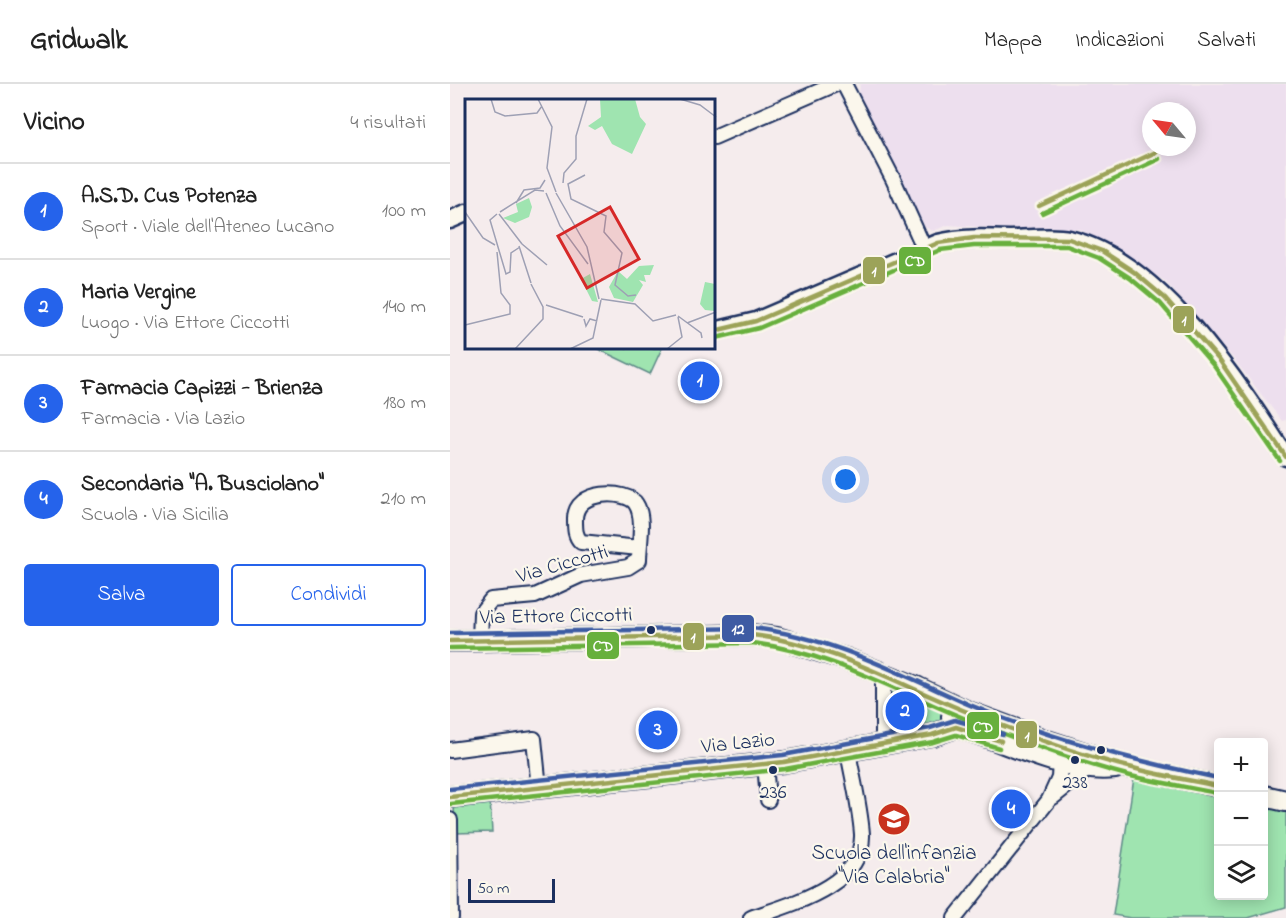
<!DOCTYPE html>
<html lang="it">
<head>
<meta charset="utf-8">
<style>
  body { margin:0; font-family:"Indie Flower",sans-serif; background:#f2f2f2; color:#222 }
  .controls { position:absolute; right:18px; bottom:18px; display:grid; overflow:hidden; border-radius:6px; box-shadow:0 3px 15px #0003 }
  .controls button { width:54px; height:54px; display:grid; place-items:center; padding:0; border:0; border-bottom:2px solid #e0e0e0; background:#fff; color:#222; font:30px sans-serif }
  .compass { position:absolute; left:692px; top:18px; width:54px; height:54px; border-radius:50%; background:#fff; box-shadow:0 3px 15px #0003; rotate:299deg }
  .scale { position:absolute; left:18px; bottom:15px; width:87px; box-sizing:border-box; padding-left:6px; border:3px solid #1b2f5e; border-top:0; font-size:16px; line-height:21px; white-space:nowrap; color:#1b2f5e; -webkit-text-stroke:4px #fbf7ec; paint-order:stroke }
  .you { position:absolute; left:396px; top:396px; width:21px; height:21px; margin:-15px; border:4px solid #fff; border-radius:50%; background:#1a73e8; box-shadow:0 0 0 9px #1a73e833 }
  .badge { display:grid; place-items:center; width:39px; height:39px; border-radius:50%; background:#2563eb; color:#fff; font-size:20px; font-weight:700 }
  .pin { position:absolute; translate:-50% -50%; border:3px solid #fff; box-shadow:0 2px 6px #0006 }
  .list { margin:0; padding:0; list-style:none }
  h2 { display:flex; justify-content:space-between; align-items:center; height:78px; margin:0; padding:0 24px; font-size:26px }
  h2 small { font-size:20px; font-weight:400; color:#767676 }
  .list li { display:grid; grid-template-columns:39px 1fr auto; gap:18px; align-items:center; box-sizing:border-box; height:96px; padding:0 24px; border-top:2px solid #e0e0e0 }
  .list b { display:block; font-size:22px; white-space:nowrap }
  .list p { margin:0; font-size:20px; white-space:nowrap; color:#767676 }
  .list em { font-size:20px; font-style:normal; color:#767676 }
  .actions { display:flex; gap:12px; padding:18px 24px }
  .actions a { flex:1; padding:14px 0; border:2px solid #2563eb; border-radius:6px; text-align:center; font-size:21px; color:#2563eb }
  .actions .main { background:#2563eb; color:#fff }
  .icon { flex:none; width:33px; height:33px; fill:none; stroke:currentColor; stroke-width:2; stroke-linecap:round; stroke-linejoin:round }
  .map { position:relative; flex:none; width:836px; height:834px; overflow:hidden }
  header { display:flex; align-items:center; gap:36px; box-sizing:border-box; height:84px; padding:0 30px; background:#fff; border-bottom:2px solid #e0e0e0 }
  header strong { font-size:28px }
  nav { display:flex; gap:33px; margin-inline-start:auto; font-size:21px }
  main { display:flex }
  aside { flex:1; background:#fff }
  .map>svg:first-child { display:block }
</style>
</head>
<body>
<header>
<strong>Gridwalk</strong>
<nav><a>Mappa</a><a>Indicazioni</a><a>Salvati</a></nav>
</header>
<main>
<aside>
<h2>Vicino<small>4 risultati</small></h2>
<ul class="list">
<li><span class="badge">1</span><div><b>A.S.D. Cus Potenza</b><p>Sport · Viale dell'Ateneo Lucano</p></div><em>100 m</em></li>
<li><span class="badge">2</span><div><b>Maria Vergine</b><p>Luogo · Via Ettore Ciccotti</p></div><em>140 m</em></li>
<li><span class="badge">3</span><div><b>Farmacia Capizzi - Brienza</b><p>Farmacia · Via Lazio</p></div><em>180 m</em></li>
<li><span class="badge">4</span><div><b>Secondaria &quot;A. Busciolano&quot;</b><p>Scuola · Via Sicilia</p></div><em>210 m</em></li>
</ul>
<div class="actions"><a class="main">Salva</a><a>Condividi</a></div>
</aside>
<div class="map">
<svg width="836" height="834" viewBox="0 0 836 834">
  <rect width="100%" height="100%" fill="#f5eced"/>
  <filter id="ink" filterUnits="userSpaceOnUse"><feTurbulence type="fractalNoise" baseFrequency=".0167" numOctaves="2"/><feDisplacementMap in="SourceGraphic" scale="12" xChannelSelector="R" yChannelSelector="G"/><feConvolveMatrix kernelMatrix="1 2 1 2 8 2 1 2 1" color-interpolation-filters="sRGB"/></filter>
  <g filter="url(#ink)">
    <!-- built -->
    <path fill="#eddfee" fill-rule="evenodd" d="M410 0H836V336L832 337 783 274 715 197 630 145 580 146 498 141 483 147 475 143 409 10ZM701 27H737V63H701Z"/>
    <!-- green -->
    <g fill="#9fe4b0" stroke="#5d8a87" stroke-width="1.5">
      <polygon points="146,264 212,264 200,290"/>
      <polygon points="437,603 491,624 494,633 489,638 439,647"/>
      <polygon points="684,694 768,711 768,812 814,812 814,719 836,724 836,823 798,834 681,834 663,831"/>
      <polygon points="40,716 42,748 5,749 4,718"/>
    </g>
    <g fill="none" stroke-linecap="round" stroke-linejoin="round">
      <defs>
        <g id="minor">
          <polyline points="394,0 443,95 474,164"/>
          <polyline points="264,53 386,0"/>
          <path d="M30 556 31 529 41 516 85 512 131 491 178 483 189 476C189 460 195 434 186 420 178 406 124 404 125 436 125 445 125 452 131 458L189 464"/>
          <polyline points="433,590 433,661"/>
          <polyline points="0,666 84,655 89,704"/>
          <polyline points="315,679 318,716"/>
          <polyline points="603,713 639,684"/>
          <polyline points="0,736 1,834"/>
          <path d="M301 834C338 821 414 802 412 750 410 723 403 695 398 668"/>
          <polyline points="505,834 599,716 609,694 610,677"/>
        </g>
        <g id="tertiary">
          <polyline points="0,136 16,129"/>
          <path d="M264 247 306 237 488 159C512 153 535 154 560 155 578 155 601 151 619 155 709 176 789 300 836 373"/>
        </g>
        <g id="secondary">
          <polyline points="0,557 302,551 327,554 396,575 468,604 518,628 597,657 677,683 768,702"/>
          <path d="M502 633 506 643C556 656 614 690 665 684"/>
          <polyline points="814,712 836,717"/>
          <polyline points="0,713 334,678 482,651 506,643"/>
        </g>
      </defs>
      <!-- minor casing -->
      <use href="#minor" stroke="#1b2f5e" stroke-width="18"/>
      <!-- tertiary casing -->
      <use href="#tertiary" stroke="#1b2f5e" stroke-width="21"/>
      <!-- secondary casing -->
      <use href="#secondary" stroke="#1b2f5e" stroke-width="24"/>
      <!-- minor -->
      <use href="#minor" stroke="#fbf7ec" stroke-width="14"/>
      <!-- tertiary -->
      <use href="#tertiary" stroke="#fbf7ec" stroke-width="16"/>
      <!-- secondary -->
      <use href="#secondary" stroke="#fbf7ec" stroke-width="20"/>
      <defs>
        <g id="bus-1">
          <polyline points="589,122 706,68"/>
          <polyline points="264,247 306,237 488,159 524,154 619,155 652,167 684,188 715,214 770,277 836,373"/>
          <path d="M0 557 302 551C381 560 447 600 520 629 571 649 625 670 679 683 708 691 738 696 768 702"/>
          <polyline points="0,713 334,678 482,651 506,643 551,657"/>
        </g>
        <g id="bus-2">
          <polyline points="592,129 709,75"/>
          <polyline points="266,254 309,244 490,166 524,162 617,162 649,174 680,194 710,219 764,282 830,377"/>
          <path d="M0 564 302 559C379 568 446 607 516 635 568 656 623 677 677 691 706 698 737 703 766 709"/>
          <polyline points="1,720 335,685 483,658 506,651 549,664"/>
        </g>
        <g id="bus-3">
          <path d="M0 549 302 544C379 552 450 590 520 621 600 655 684 677 768 694"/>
          <polyline points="0,705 333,671 480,644 505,636 553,650"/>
        </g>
      </defs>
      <!-- bus-1 casing -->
      <use href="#bus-1" stroke="#fbf7ec" stroke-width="9"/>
      <!-- bus-2 casing -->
      <use href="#bus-2" stroke="#fbf7ec" stroke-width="9"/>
      <!-- bus-3 casing -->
      <use href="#bus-3" stroke="#fbf7ec" stroke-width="9"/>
      <!-- bus-1 -->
      <use href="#bus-1" stroke="#9ca359" stroke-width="4.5"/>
      <!-- bus-2 -->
      <use href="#bus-2" stroke="#67b03c" stroke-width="4.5"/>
      <!-- bus-3 -->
      <use href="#bus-3" stroke="#3e5ba3" stroke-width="4.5"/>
    </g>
  </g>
  <!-- icons -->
  <defs>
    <symbol id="school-disc" viewBox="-11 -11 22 22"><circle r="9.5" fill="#c8321e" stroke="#fbf7ec"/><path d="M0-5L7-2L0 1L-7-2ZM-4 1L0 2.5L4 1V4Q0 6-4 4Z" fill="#fff"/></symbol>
  </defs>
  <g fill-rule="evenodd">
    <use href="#school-disc" x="425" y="716" width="38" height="38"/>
  </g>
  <!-- markers -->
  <g fill="#1b2f5e" stroke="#fbf7ec" stroke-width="2">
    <circle cx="201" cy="546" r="5"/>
    <circle cx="651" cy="666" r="5"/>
    <circle cx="625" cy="676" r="5"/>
    <circle cx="323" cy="686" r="5"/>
  </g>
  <g text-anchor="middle" stroke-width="4.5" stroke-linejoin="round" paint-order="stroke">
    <!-- bus labels -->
    <g font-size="20" fill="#1b2f5e" stroke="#fbf7ec">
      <text x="625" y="704">238</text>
      <text x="323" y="714">236</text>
    </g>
    <!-- street labels -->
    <g font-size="21" fill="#1b2f5e" stroke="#fbf7ec">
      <text transform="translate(112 479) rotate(-16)" y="7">Via Ciccotti</text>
      <text transform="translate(106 531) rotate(-1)" y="7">Via Ettore Ciccotti</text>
      <text transform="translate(288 658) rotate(-6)" y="7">Via Lazio</text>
    </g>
    <!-- poi labels -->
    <g font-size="21" fill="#1b2f5e" stroke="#fbf7ec">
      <text x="444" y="775">Scuola dell'infanzia<tspan x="444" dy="24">"Via Calabria"</tspan></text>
    </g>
  </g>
  <!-- overview -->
  <g transform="translate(15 15)">
    <rect width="250" height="250" fill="#f5eced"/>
    <path d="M135 0H170L175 18 181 25 167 55 147 45 137 27 130 31 123 27 136 18ZM64 99 67 108 64 118 50 124 38 119 53 113 51 105ZM189 166 185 176H179L181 183 174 181 178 186 168 203 149 199 144 188 153 172 162 180 174 167ZM125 175 133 203 127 202 116 180ZM240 183 250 185V212L240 211 235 205Z" fill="#9fe4b0"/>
    <path fill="none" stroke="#9ea0b4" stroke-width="1.5" d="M26 0 30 13 40 17 72 14 77 7M73 0 87 28 82 69 91 93M215 0 235 6 251 18M120 76 103 85 106 100 141 117 139 133 157 154 150 186 163 197 171 196M98 84 99 74 111 60V37L122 0M81 94 95 127 123 165M91 94 122 148 134 200M51 104 59 91 75 89 80 81M0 113 18 139 30 146M35 113 70 91 79 92M32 115 25 121 41 175 45 173 46 154 55 148M34 115 57 145M57 145 82 166M54 147 66 184M136 200 170 205 188 222 211 216M81 206 118 218M213 217 236 234 237 239M119 220 121 227 125 220 132 222M222 224 251 213M0 226 45 215V206L36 194 32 153M50 250 78 220V208L66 185M105 250 128 239 136 201M202 250 217 238 213 218"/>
    <path fill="#d62828" fill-opacity="0.15" stroke="#d62828" stroke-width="3" d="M145 108 174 160 122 189 93 137Z"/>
    <rect width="250" height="250" fill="none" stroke="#1b2f5e" stroke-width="3"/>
  </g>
  <g stroke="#fbf7ec" stroke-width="2">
    <rect x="448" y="162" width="34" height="29" rx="6" fill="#67b03c"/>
    <rect x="412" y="172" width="24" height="29" rx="6" fill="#9ca359"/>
    <rect x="722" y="221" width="23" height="29" rx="6" fill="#9ca359"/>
    <rect x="271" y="530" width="34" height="29" rx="6" fill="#3e5ba3"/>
    <rect x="232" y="538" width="23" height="29" rx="6" fill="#9ca359"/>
    <rect x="136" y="547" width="34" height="29" rx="6" fill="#67b03c"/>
    <rect x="516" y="627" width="34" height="29" rx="6" fill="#67b03c"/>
    <rect x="565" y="636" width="23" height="29" rx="6" fill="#9ca359"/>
  </g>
  <g font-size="16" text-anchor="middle" font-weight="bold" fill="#fff">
    <text x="465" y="182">CD</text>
    <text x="424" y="192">1</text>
    <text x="734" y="241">1</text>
    <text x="288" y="550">12</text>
    <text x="243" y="558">1</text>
    <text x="153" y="567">CD</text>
    <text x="533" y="648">CD</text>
    <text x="577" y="657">1</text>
  </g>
</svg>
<div class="controls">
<button>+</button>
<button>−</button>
<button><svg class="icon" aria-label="layers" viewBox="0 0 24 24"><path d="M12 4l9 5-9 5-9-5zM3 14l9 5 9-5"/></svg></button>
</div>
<svg class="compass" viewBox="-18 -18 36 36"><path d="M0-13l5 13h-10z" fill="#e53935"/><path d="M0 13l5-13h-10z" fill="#767676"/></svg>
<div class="scale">50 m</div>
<div class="you"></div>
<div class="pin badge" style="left:250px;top:297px">1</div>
<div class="pin badge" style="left:455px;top:627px">2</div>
<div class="pin badge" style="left:208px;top:646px">3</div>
<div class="pin badge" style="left:561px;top:725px">4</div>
</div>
</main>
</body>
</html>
